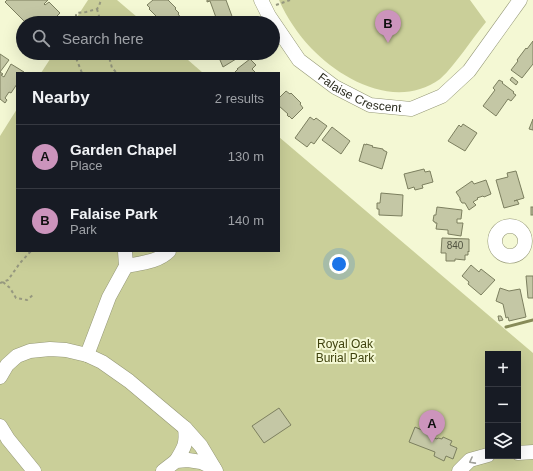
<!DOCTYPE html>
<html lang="en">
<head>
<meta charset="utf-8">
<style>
  body { margin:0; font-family:Helvetica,sans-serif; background:#242831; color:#f1f3f6 }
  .controls { position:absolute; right:12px; bottom:12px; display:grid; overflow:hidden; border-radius:0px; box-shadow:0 4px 16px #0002 }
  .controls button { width:36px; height:36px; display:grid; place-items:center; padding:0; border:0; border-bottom:1px solid #363941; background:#171b24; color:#f1f3f6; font:20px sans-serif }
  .you { position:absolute; left:339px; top:264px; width:14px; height:14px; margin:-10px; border:3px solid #fff; border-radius:50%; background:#1a73e8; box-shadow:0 0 0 6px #1a73e833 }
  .badge { display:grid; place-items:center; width:26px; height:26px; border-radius:50%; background:#cc94bc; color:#111; font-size:13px; font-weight:700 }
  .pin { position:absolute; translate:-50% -33px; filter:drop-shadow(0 1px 2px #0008) }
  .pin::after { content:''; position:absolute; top:21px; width:14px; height:12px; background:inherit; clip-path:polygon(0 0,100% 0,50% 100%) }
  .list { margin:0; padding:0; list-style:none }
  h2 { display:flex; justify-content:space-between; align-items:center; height:52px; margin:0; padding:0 16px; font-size:17px }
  h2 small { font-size:13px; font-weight:400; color:#9ea1a6 }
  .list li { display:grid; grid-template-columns:26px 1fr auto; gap:12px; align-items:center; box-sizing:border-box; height:64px; padding:0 16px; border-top:1px solid #363941 }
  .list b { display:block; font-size:15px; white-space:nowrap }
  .list p { margin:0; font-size:13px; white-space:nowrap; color:#9ea1a6 }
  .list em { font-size:13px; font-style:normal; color:#9ea1a6 }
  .icon { flex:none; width:22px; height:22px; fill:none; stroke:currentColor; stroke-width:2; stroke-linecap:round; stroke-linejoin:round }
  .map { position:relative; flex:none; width:533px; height:471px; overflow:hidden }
  .search { position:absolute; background:#171b24; box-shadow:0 4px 16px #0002; left:16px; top:16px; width:264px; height:44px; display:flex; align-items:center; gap:10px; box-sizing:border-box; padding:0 14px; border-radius:22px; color:#9ea1a6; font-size:15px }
  .panel { position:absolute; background:#171b24; box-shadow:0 4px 16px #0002; left:16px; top:72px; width:264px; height:180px; border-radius:0px }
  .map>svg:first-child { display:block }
</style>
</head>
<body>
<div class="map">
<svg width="533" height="471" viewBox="0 0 533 471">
  <rect width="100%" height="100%" fill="#f4f8d4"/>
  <!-- green -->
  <g fill="#cacf99" fill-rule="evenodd">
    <polygon points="88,0 117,0 144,23 73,23"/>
    <path d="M279 0H470L486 22C478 32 471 41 464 51 456 61 449 71 440 79 397 110 343 81 311 48 298 34 287 18 279 0Z"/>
    <polygon points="54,53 180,53 203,73 41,73"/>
    <path d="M17 109V251H279V137L533 353V471H0V136ZM488 354H518V456H488Z"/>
  </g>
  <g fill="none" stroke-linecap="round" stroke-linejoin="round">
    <!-- stream -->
    <polyline stroke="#878b58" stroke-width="3" points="506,327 533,320"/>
  </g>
  <!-- building -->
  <g fill="#c4c7a5" stroke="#7c7f5f">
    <polygon points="7,0 48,0 44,4 45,5 49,2 60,13 53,20 52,19 49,22 50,23 29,23 33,20 31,19 28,22 26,20 25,22 5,2"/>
    <polygon points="153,0 168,0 176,8 175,9 179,13 178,14 182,19 178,23 163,23 149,9 150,8 147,5"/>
    <polygon points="207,0 226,0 233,19 222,23 218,23 210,1 207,2"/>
    <polygon points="533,41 533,64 522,78 511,70 518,61 517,60 526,48 527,49"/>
    <polygon points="217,53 240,53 241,55 238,58 236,58 236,59 223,67"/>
    <polygon points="0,54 9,60 0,72 3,74 1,75 4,77 11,64 24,72 17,73 17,84 11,93 9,92 5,98 7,100 5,103 0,99"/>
    <polygon points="250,59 256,65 252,69 256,73 234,73 238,69 237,69"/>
    <polygon points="512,77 518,82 516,85 510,80"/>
    <polygon points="499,80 503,82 502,83 514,92 513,93 516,95 511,101 508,99 496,116 483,106 495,90 493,88"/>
    <polygon points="286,91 290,94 291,93 301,103 300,104 303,108 292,119 289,116 289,117 287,115 288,114 279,106 279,98"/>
    <polygon points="310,117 314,120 316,118 327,126 314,144 311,142 307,147 295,138"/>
    <polygon points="533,119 533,130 529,129"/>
    <polygon points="463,124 477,133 465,151 448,141 459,125 461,127"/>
    <polygon points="332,127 350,141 341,154 322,140"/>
    <polygon points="364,144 366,145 366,144 373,146 372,147 383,149 383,150 387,152 382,169 359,161"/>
    <polygon points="424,169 425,172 430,171 433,182 422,185 423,188 415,190 414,187 408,189 404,174"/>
    <polygon points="516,171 524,198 514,201 517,200 519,204 504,208 496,180 508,177 507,173"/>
    <polygon points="486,180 491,194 484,197 483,196 477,198 478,199 473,202 476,205 469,210 465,203 462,203 460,200 460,198 456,192 472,181 474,184"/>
    <polygon points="381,193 403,195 402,216 379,215 379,209 377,209 377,203 380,203"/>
    <polygon points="437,207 462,210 461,219 457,219 457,223 463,223 461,236 448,234 448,230 436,229 437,223 435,223 435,222 433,221 434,215 436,215 436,214"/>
    <rect x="531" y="207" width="2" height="8"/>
    <polygon points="442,238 469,239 469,252 468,251 468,255 465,255 465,260 455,259 455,261 446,261 446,253 441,253"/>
    <polygon points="471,265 479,272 481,269 495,280 481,295 468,284 469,282 462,276"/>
    <polygon points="526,276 533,276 533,298 528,298"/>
    <polygon points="500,288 509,291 520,289 526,317 509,321 508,317 506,318 503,304 496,301"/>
    <polygon points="498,316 501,316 503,320 499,321"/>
    <polygon points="279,408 291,425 264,443 252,426"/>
    <polygon points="415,427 433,435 432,437 437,439 438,438 442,439 443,437 452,441 450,445 457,448 453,459 446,456 444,461 434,456 435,452 409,442"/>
  </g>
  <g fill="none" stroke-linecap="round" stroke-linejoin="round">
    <defs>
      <g id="minor">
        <path id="s1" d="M261 0 269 16 299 60 335 87 370 105 411 109 442 96 469 71 520 0"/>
        <circle cx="510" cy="241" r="15"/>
        <path d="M126 266C141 263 158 262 169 251"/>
        <polyline points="87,355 109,297 126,266 125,251"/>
        <polyline points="0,377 7,365 17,356 30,351 50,349 66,350 87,355 102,362 129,381 185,428 201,446 216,471"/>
        <polyline points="0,426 8,439 34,471"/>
        <polyline points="518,453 533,452"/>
        <path d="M176 461C184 448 187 444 185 428"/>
        <polyline points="163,471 176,461 188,460 201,462 214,468"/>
        <polyline points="459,471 470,460 488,455"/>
      </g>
    </defs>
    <!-- minor casing -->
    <use href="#minor" stroke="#959877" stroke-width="15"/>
    <!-- path -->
    <g stroke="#96987f" stroke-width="2" stroke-dasharray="3 3" stroke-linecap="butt">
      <polyline points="276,5 290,0"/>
      <polyline points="97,9 101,23"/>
      <polyline points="75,23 76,21 76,14 77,13 86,12 97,9 99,6 101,0"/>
      <polyline points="74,53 82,73"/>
      <polyline points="108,53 112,68 117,73"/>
      <polyline points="3,282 10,288 16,298 27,300 34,294"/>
      <polyline points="0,283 8,280 20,263 31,251"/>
    </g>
    <!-- minor -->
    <use href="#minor" stroke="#fff" stroke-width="14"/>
  </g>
  <!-- one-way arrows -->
  <defs><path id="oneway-chevron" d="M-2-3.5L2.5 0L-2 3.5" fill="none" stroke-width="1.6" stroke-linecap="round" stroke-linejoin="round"/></defs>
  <use stroke="#a0a09a" href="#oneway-chevron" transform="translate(472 461) rotate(152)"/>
  <g text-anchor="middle" stroke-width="4" stroke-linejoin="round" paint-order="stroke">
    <!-- number labels -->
    <g font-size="10" fill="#515340">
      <text x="455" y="249">840</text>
    </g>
    <!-- street labels -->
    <g font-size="12" fill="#2b2c1f" stroke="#f4f8d4">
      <text dy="4" stroke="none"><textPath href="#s1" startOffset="142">Falaise Crescent</textPath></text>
    </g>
    <!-- park labels -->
    <g font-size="12" fill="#3f420e" stroke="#f4f8d4">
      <text x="345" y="348">Royal Oak<tspan x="345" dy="14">Burial Park</tspan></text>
    </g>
  </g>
</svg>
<div class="controls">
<button>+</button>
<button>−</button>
<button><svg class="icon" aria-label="layers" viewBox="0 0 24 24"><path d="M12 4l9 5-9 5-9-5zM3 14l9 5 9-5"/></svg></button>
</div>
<div class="you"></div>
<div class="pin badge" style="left:432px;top:443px">A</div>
<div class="pin badge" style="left:388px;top:43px">B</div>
<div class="search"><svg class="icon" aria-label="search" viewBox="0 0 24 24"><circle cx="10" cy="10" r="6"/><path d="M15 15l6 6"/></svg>Search here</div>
<section class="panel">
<h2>Nearby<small>2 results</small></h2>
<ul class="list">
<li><span class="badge">A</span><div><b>Garden Chapel</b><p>Place</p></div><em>130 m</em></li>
<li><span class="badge">B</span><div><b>Falaise Park</b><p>Park</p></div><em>140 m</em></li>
</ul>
</section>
</div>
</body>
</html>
